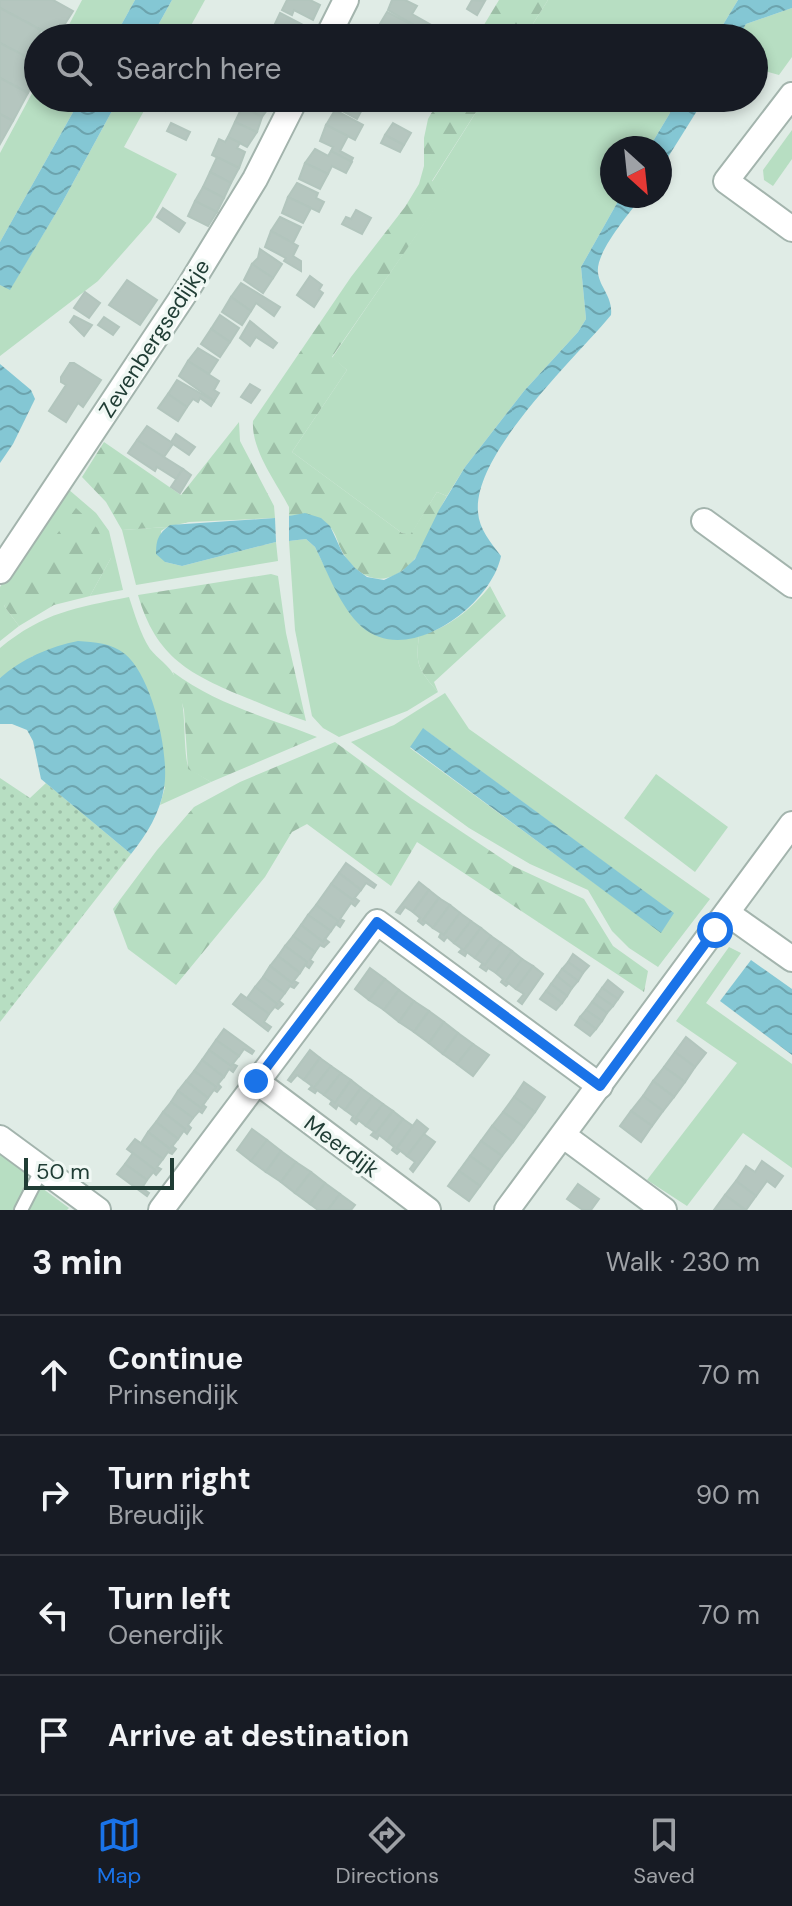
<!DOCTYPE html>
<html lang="en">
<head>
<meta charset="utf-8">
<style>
  body { margin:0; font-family:"DM Sans",sans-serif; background:#242831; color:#f1f3f6 }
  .compass { position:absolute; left:600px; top:136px; width:72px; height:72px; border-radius:50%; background:#171b24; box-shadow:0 4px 12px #0003; rotate:153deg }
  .scale { position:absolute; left:24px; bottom:20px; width:150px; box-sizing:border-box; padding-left:8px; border:4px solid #203d35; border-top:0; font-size:22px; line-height:28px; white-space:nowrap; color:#203d35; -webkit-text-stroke:6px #f0f8f4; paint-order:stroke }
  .stop { position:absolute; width:24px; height:24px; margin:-18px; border:6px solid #1a73e8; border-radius:50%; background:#fff }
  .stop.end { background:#1a73e8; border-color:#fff; box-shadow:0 2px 8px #0008 }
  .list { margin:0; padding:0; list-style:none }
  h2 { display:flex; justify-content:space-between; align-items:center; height:104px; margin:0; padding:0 32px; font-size:34px }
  h2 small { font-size:26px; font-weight:400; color:#9ea1a6 }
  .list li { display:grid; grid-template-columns:52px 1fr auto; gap:24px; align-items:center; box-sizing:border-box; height:120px; padding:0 32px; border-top:2px solid #363941 }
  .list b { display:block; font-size:30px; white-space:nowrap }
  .list p { margin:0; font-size:26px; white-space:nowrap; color:#9ea1a6 }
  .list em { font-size:26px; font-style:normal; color:#9ea1a6 }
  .icon { flex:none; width:44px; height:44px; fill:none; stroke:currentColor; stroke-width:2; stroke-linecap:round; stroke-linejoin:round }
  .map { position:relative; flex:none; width:792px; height:1210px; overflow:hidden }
  .search { position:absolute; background:#171b24; box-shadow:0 4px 12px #0003; left:24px; right:24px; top:24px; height:88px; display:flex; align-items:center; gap:20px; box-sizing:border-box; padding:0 28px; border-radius:44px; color:#9ea1a6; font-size:30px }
  .sheet { height:584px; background:#171b24 }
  nav { display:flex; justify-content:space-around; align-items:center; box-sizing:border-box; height:112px; border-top:2px solid #363941; background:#171b24; font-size:22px; color:#9ea1a6 }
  nav a { display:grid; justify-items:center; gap:4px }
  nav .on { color:#1a73e8 }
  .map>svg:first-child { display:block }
</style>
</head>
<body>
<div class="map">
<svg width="792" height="1210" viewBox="0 0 792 1210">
  <defs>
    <pattern id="forest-firs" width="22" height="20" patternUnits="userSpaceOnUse" patternTransform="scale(2)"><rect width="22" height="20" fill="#b7dec2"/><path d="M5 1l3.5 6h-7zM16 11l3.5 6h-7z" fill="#9dbfa7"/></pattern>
    <pattern id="garden-dots" width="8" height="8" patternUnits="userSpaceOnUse" patternTransform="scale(2)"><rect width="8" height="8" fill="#b7dec2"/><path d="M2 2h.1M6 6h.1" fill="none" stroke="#9dbfa7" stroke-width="1.8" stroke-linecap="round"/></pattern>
    <pattern id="water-waves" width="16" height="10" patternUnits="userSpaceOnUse" patternTransform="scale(2)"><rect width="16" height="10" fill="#84c7d4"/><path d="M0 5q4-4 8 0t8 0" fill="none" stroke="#6ca3ad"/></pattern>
  </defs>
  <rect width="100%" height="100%" fill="#e0ece6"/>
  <!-- green -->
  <g fill="#b7dec2" fill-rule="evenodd">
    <polygon points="82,0 135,0 114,38 62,38"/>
    <polygon points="172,0 205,0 184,38 151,38"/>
    <polygon points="548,0 738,0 715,38 524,38"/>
    <polygon points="792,8 792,57 779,75 754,68 754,38 738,38 746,24"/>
    <polygon points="38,82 38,98 81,98 0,242 0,153"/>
    <polygon points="119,98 151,98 124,147 177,174 151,221 98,281 0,356 0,285 10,289 62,203"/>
    <polygon points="485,98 679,98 649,148 612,148 612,196 621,196 581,267 586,319 578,332 524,391 465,467 447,496 437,492 410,536 402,533 292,452 347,370 332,358 446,191 432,182"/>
    <polygon points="792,130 792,159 773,186 764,180 763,170"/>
    <polygon points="68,489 96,513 109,531 123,590 90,596 111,558 19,590 4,606 19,626 0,641 0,587"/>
    <polygon points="167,527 161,531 165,562 182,566 276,542 278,561 136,585 122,530"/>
    <path d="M306 539 315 547 335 588 402 638 419 636C415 665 419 670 438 692L407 711 339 737 323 728 312 716 295 630 289 541Z"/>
    <path d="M129 597C135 615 140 633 150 649 157 658 170 666 175 677 188 706 182 738 188 768L211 782 160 805 165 787 33 656 0 678V648C44 612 75 608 129 597Z"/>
    <path d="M445 693 469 729 710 899 658 967 629 948 612 931 588 890 530 864 469 828 351 742 394 725ZM424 729 673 913 661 932 410 748Z"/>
    <polygon points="656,774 728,827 695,872 624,818"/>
    <polygon points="729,947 741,953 706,1003 792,1064 792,1168 743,1133 687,1206 647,1180 737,1063 676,1021"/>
    <polygon points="0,1143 33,1167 27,1177 69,1208 67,1210 0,1210"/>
  </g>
  <!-- forest -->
  <g fill="url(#forest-firs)">
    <polygon points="499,0 548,0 524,38 476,38"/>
    <path d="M440 98H485L432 181 447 191 332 357 347 370 292 452 402 533 410 535 437 492 447 496C435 516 428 544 413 561 389 588 361 583 343 553 338 545 336 532 329 526 319 515 302 514 289 516V507C276 482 251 450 253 421L351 277 405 207 419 184 424 166V138L428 119Z"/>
    <polygon points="239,422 240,441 274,506 275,518 189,522 167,527 122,530 106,502 82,477 104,442 181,495"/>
    <polygon points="76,508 97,528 111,558 90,596 54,605 19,626 4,606"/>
    <path d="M271 574 278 576 286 633 306 721C286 715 267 706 247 698 191 675 156 658 138 595Z"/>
    <path d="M490 586 506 616 434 682 438 692C419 670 415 665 419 636 448 628 471 610 490 586Z"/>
    <path d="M173 672C215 704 269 718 317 737L211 782 188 769 184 710Z"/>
    <polygon points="335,742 411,798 513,866 584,899 613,946 648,971 644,992 417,842 391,886 307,824 292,832 265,877 176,985 128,949 113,909 157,850 194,807 240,782"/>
  </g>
  <!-- garden -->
  <polygon fill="url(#garden-dots)" points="0,778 30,798 46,783 131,854 0,1022"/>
  <!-- water -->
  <g fill="url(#water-waves)">
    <polygon points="135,0 172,0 151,38 114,38"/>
    <polygon points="738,0 792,0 792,8 746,24 738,38 715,38"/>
    <polygon points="81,98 119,98 62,203 10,290 0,285 0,242"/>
    <polygon points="679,98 705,98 660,170 660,148 649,148"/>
    <path d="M621 196H642C630 213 595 252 598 273 600 288 613 297 611 315 574 360 473 453 478 512 479 529 491 543 501 556 491 606 408 667 362 627 340 607 328 573 315 547L306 539 289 541V516L305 513 321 518 330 526 343 554 355 568 367 577 384 580 402 571 415 559 439 510 465 467 524 391 578 332 586 319 581 267Z"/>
    <polygon points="0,364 31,390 35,399 13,444 0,463"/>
    <path d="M275 518 276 542 182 566 165 562 156 554C156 540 158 534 170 525Z"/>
    <path d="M78 641C95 642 111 643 125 654 152 676 170 754 164 788 160 813 147 834 131 854L41 779 33 741 27 730 12 724H0V678C21 659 51 646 78 641Z"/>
    <polygon points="423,728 674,913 661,933 410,747"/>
    <polygon points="751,960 792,989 792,1055 720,1001"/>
  </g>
  <!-- building -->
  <g fill="#b5c6bf" stroke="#b2c5bd" stroke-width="2">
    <polygon points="0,0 53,0 73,11 56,38 0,8"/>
    <polygon points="287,0 310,0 320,5 313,20 294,10 292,15 282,10"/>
    <polygon points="392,0 405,0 417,6 412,14 433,26 430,34 388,10"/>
    <polygon points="472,0 485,1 477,15 467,9"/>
    <polygon points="0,8 56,38 41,30 34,43 38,45 38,63 0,43"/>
    <polygon points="387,12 427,32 424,38 413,34 412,38 398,38 378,27"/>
    <polygon points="280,13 307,27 304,38 292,38 273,28"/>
    <polygon points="0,43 38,63 38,74 28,93 0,78"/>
    <polygon points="0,78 28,93 13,121 0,114"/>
    <polygon points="152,98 166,98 171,100 165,111 150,103"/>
    <polygon points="229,98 246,101 247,98 262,98 272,103 262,117"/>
    <polygon points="340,98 354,98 365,104 357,119 337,108"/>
    <polygon points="242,107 262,117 257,132 235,122"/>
    <polygon points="335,110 363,125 355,140 326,125"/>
    <polygon points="0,114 13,121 0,144"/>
    <polygon points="235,122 257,132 247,147 228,137"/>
    <polygon points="171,123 190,132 186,140 167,131"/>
    <polygon points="393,123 411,133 404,145 385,135"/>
    <polygon points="326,125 348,136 340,151 353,158 351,162 331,151 333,147 320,141"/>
    <polygon points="385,135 404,145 400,152 381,143"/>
    <polygon points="228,137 240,143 237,148 245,152 239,168 212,155 219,139 225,142"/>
    <polygon points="315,149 328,156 331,151 352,162 346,173 332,166 328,174 305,163"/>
    <polygon points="217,157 239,168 231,183 210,172"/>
    <polygon points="305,163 328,174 320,189 299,179"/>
    <polygon points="210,172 231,183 224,198 203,187"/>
    <polygon points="297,183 318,193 316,198 324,202 319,212 288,197"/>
    <polygon points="203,187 224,198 217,212 195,201"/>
    <polygon points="288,197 311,208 303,223 282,213"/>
    <polygon points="195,201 217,212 208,226 188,216"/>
    <polygon points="163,208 185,223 179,232 157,217"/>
    <polygon points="356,210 371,218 362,234 342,224 346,217 351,219"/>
    <polygon points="280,217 301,227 293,243 271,231"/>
    <polygon points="271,231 298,246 293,256 301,261 301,271 284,261 286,258 265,247"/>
    <polygon points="260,249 282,264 273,278 252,264 258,258"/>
    <polygon points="252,264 273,278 263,293 244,280"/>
    <polygon points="310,276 322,285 319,290 323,293 314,307 297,295"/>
    <polygon points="127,280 157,300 140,325 109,305"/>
    <polygon points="241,283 280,307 274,316 256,303 251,311 231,297"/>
    <polygon points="85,292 100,303 89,318 74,308"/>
    <polygon points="231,297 251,311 242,325 222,312"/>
    <polygon points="220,315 239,328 230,342 211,329"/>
    <polygon points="74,316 92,325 84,336 70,322"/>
    <polygon points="104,317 119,327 113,335 98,325"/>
    <polygon points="250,321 277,343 273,348 256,337 250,346 240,338"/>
    <polygon points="211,329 230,342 220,357 201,344"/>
    <polygon points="198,348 218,360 209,374 188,361"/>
    <polygon points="188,361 219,381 214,390 219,393 214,401 179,376"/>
    <polygon points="70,363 74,363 101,380 83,407 78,403 66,422 49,411 66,385 61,382 61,377"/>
    <polygon points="177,380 214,401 211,406 200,398 198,402 193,399 187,407 168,394"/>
    <polygon points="250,384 260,390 251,403 241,397"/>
    <polygon points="168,394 187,407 178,421 158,408"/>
    <polygon points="147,426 171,442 176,434 195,447 189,455 173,444 164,457 137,440"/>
    <polygon points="137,440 183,469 176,479 157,467 155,471 128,453"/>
    <polygon points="183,469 191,475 180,493 171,487"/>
    <polygon points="346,863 376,885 374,888 366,883 361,890 339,873"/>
    <polygon points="339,873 361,890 353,900 331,884"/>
    <polygon points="419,882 429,890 413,912 405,907 400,914 396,912"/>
    <polygon points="331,884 353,900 355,898 359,901 355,906 351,903 340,919 344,921 340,927 336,924 338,921 316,905"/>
    <polygon points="429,890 439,898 423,920 426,922 423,925 418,921 420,918 413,912"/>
    <polygon points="439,898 450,905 433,928 423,920"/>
    <polygon points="316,905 338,921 331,931 308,915"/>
    <polygon points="450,905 460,913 444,935 433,928"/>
    <polygon points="460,913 471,921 454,943 447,937 444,941 439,937 441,933 444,935"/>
    <polygon points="308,915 331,931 323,942 301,925"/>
    <polygon points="471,921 481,928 464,950 467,952 465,956 459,952 462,949 454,943"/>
    <polygon points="301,925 323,942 325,939 329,942 324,947 320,945 315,952 293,936"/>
    <polygon points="481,928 491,936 475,958 464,950"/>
    <polygon points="293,936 315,952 310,960 313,962 309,968 305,965 307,962 285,946"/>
    <polygon points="491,936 501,943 485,965 475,958"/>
    <polygon points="501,943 512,951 496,973 488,968 486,971 480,967 482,964 485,965"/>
    <polygon points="285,946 307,962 300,973 278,956"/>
    <polygon points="512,951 522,959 506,981 509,983 506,986 501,982 503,979 496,973"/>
    <polygon points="573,954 589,966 583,973 568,962"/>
    <polygon points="278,956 300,973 292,983 270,966"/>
    <polygon points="522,959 533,966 516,989 506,981"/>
    <polygon points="568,962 583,973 578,981 562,969"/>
    <polygon points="270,966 292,983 294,981 298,983 294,988 290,986 285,993 263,977"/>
    <polygon points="533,966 543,974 522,1004 518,1001 524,994 516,989"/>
    <polygon points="370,968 385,979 369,1000 355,989"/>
    <polygon points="562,969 578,981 572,988 557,976"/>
    <polygon points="557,976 572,988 567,996 551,984"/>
    <polygon points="263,977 285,993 279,1001 283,1004 278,1009 275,1007 277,1004 255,987"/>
    <polygon points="385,979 399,990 384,1010 369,1000"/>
    <polygon points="608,980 623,992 618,999 602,988"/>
    <polygon points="551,984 567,996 562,1003 546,991"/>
    <polygon points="255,987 277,1004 269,1014 247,998"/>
    <polygon points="602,988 618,999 613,1006 597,995"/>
    <polygon points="399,990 414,1001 399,1022 384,1010"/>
    <polygon points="546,991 562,1003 556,1010 540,999"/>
    <polygon points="241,994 269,1014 264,1022 271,1027 268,1031 233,1004"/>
    <polygon points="597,995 613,1006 607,1013 592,1002"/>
    <polygon points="414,1001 429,1011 414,1032 399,1022"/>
    <polygon points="592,1002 607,1013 602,1021 586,1010"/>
    <polygon points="586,1010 602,1021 596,1029 580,1017"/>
    <polygon points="429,1011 444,1022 429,1043 414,1032"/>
    <polygon points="580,1017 596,1029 590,1036 575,1025"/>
    <polygon points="444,1022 458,1033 443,1054 429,1043"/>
    <polygon points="224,1029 254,1051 252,1054 244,1049 239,1056 216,1040"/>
    <polygon points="458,1033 473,1044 457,1064 443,1054"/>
    <polygon points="686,1037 706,1053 695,1067 675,1052"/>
    <polygon points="216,1040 239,1056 231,1066 209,1050"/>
    <polygon points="473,1044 489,1055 473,1076 457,1064"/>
    <polygon points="209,1050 231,1066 233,1064 237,1066 233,1072 229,1069 224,1077 202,1060"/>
    <polygon points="310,1050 320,1058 304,1080 297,1075 291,1082 288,1080"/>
    <polygon points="675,1052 695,1067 685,1082 664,1067"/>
    <polygon points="320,1058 331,1066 314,1088 317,1090 315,1093 309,1089 312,1086 304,1080"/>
    <polygon points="202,1060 224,1077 218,1084 221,1087 217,1092 214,1090 216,1087 194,1071"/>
    <polygon points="331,1066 341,1073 324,1095 314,1088"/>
    <polygon points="664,1067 685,1082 674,1097 653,1081"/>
    <polygon points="194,1071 216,1087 208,1098 186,1081"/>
    <polygon points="341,1073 351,1080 335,1103 324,1095"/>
    <polygon points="351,1080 361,1088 345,1110 338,1105 336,1109 330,1104 332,1101 335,1103"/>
    <polygon points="186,1081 208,1098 201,1108 178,1091"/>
    <polygon points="653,1081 674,1097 663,1111 643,1096"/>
    <polygon points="524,1082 545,1097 535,1112 514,1097"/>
    <polygon points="361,1088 372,1096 356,1118 359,1120 356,1124 351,1120 353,1116 345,1110"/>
    <polygon points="178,1091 201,1108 203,1105 206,1107 202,1113 199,1111 193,1118 171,1102"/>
    <polygon points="372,1096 383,1104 366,1126 356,1118"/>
    <polygon points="643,1096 663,1111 652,1126 631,1111"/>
    <polygon points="514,1097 535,1112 524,1127 503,1112"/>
    <polygon points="171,1102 193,1118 188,1125 191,1128 187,1134 184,1131 185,1129 163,1112"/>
    <polygon points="383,1104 393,1111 376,1133 366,1126"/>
    <polygon points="393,1111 403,1119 387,1141 379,1135 377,1139 371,1135 374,1132 376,1133"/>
    <polygon points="631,1111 652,1126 641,1142 620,1126"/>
    <polygon points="163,1112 185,1129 178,1139 156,1122"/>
    <polygon points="503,1112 524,1127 513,1142 492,1126"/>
    <polygon points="403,1119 413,1126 397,1148 400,1151 397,1154 392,1150 394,1147 387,1141"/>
    <polygon points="417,1120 428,1129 407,1156 397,1148"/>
    <polygon points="156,1122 178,1139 170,1149 148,1132"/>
    <polygon points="492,1126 513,1142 502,1156 481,1141"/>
    <polygon points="252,1129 267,1140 251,1161 237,1150"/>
    <polygon points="148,1132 170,1149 172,1146 176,1149 172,1154 168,1152 163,1159 141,1143"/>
    <polygon points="424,1134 435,1142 413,1172 410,1169 415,1162 407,1156"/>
    <polygon points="135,1139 163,1159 157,1167 161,1169 156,1175 153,1172 155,1170 127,1149"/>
    <polygon points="267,1140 281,1151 266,1172 251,1161"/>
    <polygon points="481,1141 502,1156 491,1171 470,1156"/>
    <polygon points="281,1151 296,1162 281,1182 266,1172"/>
    <polygon points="133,1153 155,1170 147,1180 125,1164"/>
    <polygon points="470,1156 491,1171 480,1186 459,1171"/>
    <polygon points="762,1161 783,1176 775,1187 767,1181 756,1196 736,1181 746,1166 755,1172"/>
    <polygon points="296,1162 311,1172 295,1193 281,1182"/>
    <polygon points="125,1164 147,1180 142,1188 149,1193 147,1196 117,1174"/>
    <polygon points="459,1171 480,1186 469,1201 448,1186"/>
    <polygon points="311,1172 325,1183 310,1204 295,1193"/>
    <polygon points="736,1181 756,1196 746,1210 725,1195"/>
    <polygon points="325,1183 340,1194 328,1210 318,1210 310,1204"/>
    <polygon points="578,1184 599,1199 591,1210 583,1210 567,1199"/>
    <polygon points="340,1194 355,1205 351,1210 328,1210"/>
    <polygon points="725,1195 745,1210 714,1210"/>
  </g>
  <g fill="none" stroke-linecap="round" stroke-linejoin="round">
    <defs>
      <polyline id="lane" points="21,1210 42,1169"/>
      <g id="street">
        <polyline points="327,38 346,0"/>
        <polyline points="792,95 726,181 792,229"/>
        <polyline points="704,521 792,585"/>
        <polyline points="0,571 187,290 255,179 296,98"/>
        <polyline points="727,913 792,959"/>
        <polyline points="256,1081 428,1210"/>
        <polyline points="564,1136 664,1210"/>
        <polyline points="0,1138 98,1210"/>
        <polyline points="161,1210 377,922 600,1086"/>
        <polyline points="507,1210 792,824"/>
      </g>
    </defs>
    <!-- lane casing -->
    <use href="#lane" stroke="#a3b4ad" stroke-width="16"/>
    <!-- street casing -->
    <use href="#street" stroke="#a3b4ad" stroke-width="28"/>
    <!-- lane -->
    <use href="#lane" stroke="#fff" stroke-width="12"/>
    <!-- street -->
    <use href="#street" stroke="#fff" stroke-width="24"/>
  </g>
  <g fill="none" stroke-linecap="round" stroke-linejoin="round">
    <!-- route -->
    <polyline stroke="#1a73e8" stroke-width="10" points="256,1081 377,922 600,1086 715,930"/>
  </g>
  <g text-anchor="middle" stroke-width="7" stroke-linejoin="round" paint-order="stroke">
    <!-- street labels -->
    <g font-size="22" fill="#203d35" stroke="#f0f8f4">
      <text transform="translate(154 338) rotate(-57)" y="8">Zevenbergsedijkje</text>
      <text transform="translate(342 1146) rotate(37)" y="8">Meerdijk</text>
    </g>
  </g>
</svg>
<svg class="compass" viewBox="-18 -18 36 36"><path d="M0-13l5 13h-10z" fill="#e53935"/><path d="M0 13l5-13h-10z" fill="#9ea1a6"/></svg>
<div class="scale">50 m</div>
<div class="stop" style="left:715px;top:930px"></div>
<div class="stop end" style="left:256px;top:1081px"></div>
<div class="search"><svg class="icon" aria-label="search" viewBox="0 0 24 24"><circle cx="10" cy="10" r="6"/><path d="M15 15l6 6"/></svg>Search here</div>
</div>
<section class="sheet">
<h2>3 min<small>Walk · 230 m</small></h2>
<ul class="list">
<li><svg class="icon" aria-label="ahead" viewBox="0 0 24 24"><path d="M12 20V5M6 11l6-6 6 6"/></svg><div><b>Continue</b><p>Prinsendijk</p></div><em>70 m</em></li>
<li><svg class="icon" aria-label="right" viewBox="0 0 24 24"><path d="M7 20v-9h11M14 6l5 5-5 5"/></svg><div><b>Turn right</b><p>Breudijk</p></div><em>90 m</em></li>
<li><svg class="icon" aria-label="left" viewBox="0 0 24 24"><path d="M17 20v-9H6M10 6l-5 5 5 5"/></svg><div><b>Turn left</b><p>Oenerdijk</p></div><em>70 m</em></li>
<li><svg class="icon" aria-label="arrive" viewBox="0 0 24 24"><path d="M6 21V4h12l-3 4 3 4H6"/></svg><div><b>Arrive at destination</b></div></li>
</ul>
</section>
<nav>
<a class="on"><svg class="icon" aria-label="map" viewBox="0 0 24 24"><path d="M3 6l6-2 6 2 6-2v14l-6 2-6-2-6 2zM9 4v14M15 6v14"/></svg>Map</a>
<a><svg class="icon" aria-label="directions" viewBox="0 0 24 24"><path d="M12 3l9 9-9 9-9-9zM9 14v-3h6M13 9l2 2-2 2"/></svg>Directions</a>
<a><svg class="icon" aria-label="saved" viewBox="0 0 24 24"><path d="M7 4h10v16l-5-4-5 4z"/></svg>Saved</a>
</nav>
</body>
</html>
